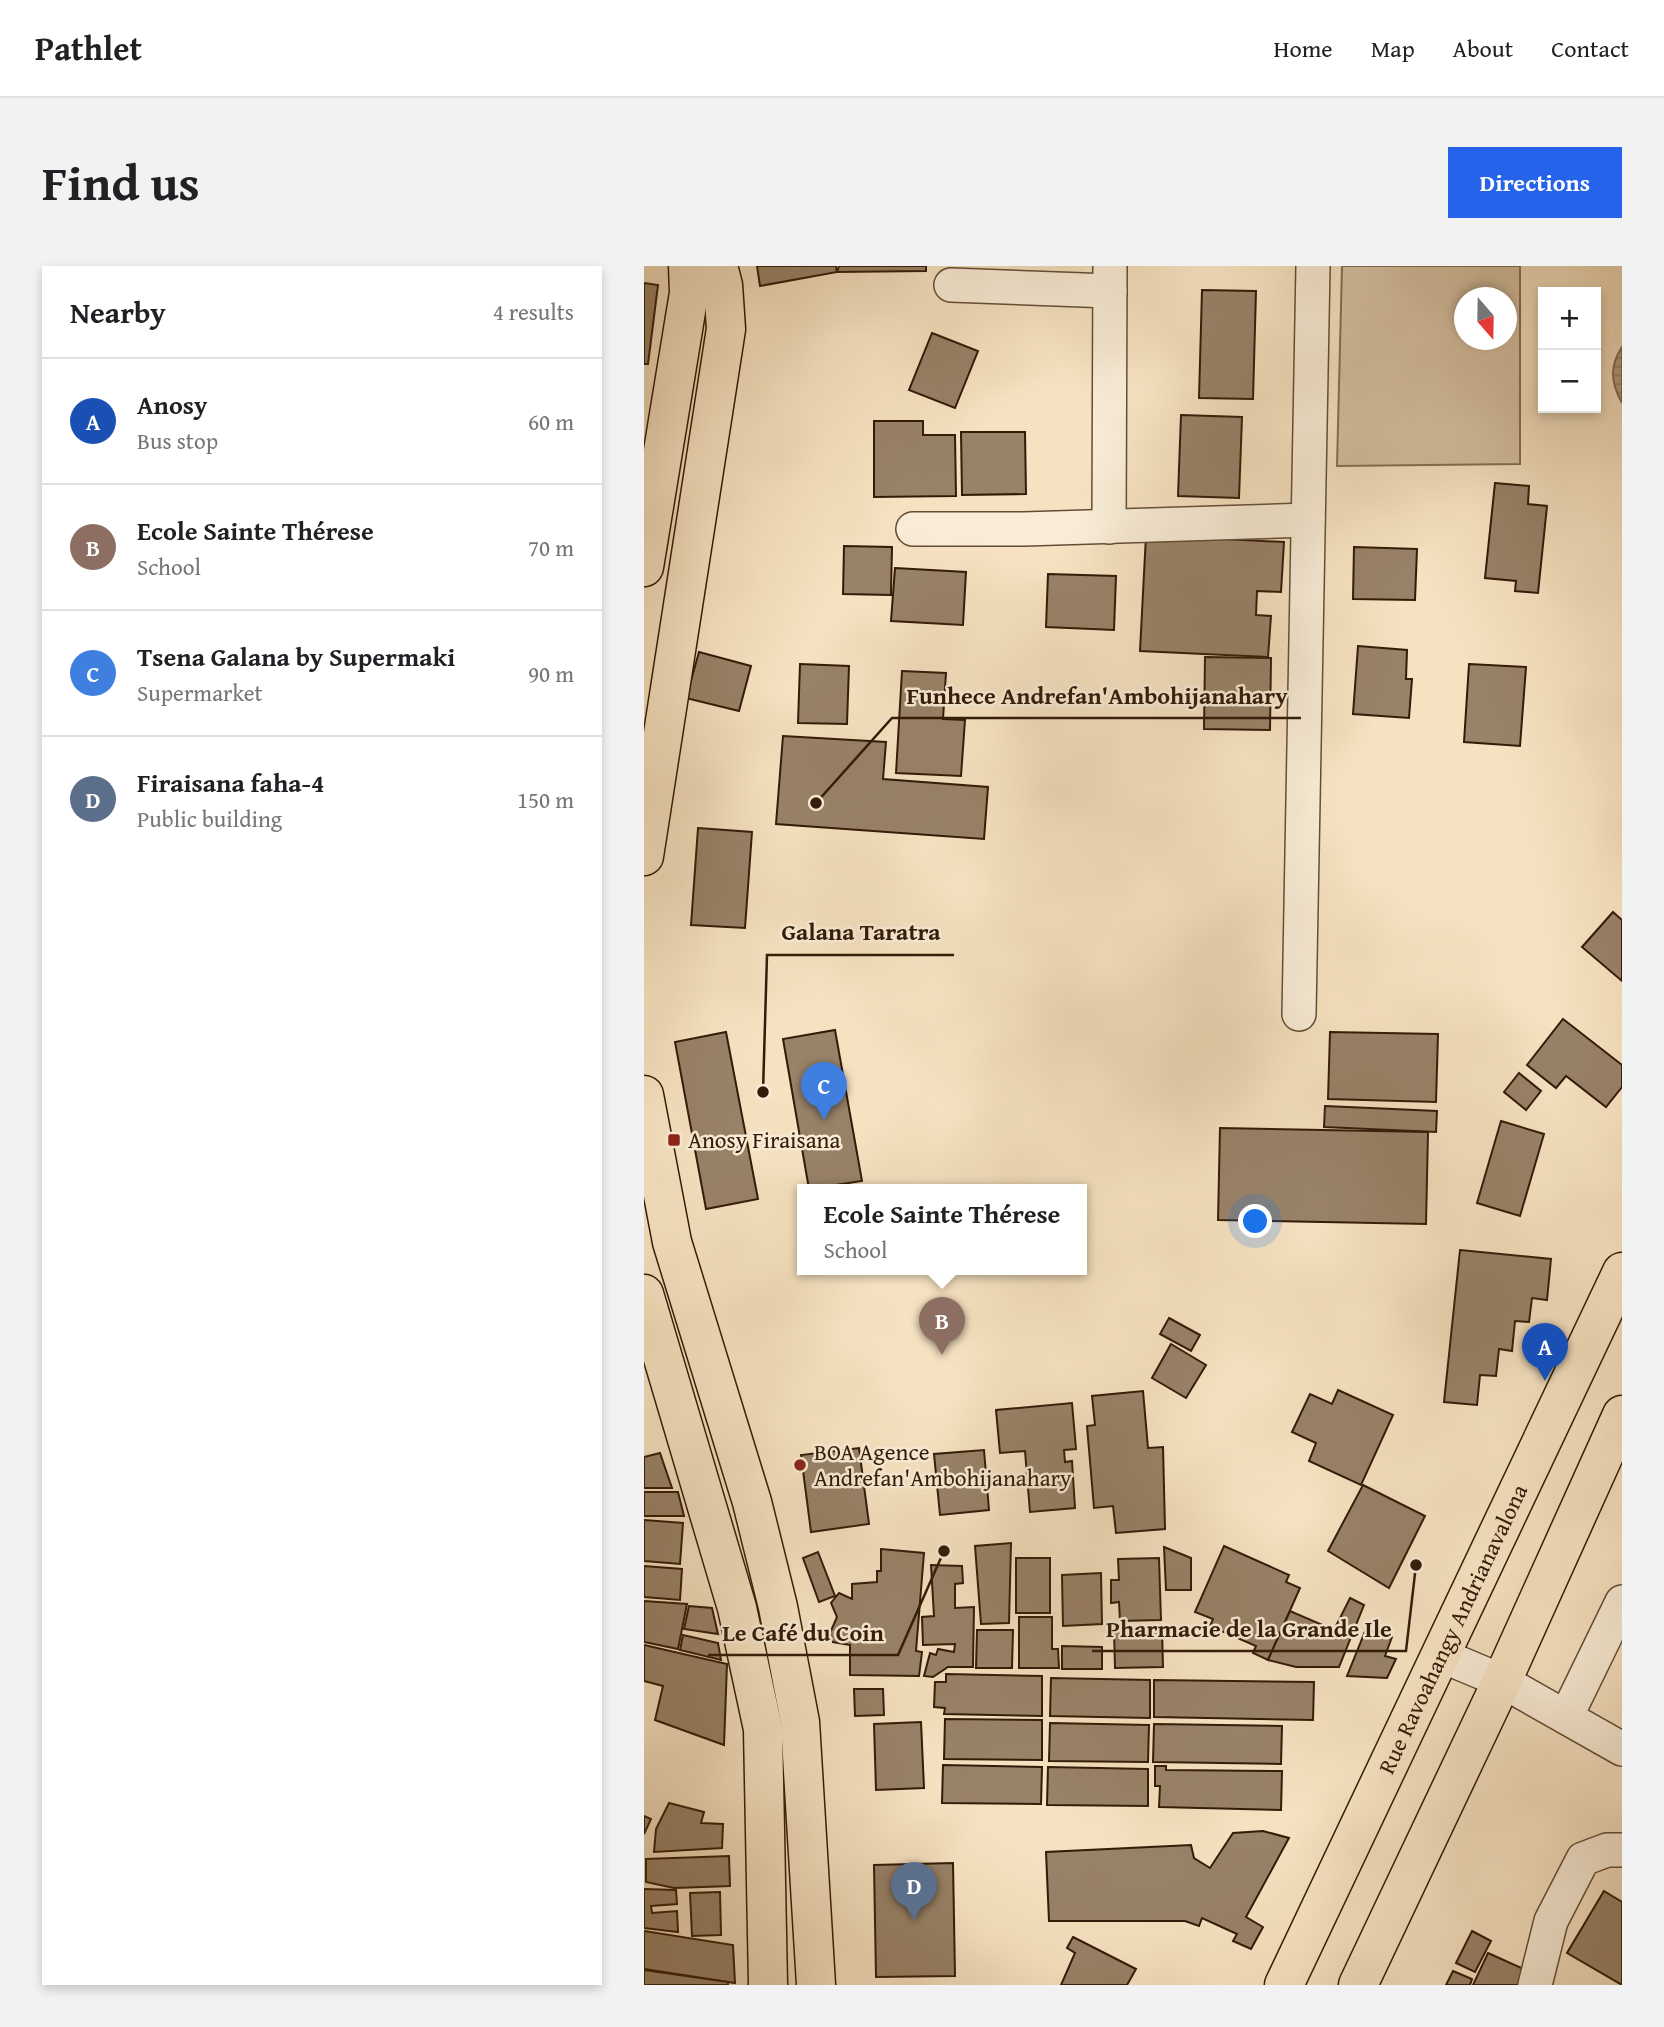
<!DOCTYPE html>
<html lang="en">
<head>
<meta charset="utf-8">
<style>
  body { margin:0; font-family:"Gentium Book Plus",serif; background:#f2f2f2; color:#202124 }
  .controls { position:absolute; right:21px; top:21px; display:grid; overflow:hidden; border-radius:0px; box-shadow:0 4px 10px #0003 }
  .controls button { width:63px; height:63px; display:grid; place-items:center; padding:0; border:0; border-bottom:2px solid #e0e0e0; background:#fff; color:#202124; font:35px sans-serif }
  .compass { position:absolute; left:810px; top:21px; width:63px; height:63px; border-radius:50%; background:#fff; box-shadow:0 4px 10px #0003; rotate:160deg }
  .you { position:absolute; left:612px; top:956px; width:24px; height:24px; margin:-18px; border:5px solid #fff; border-radius:50%; background:#1a73e8; box-shadow:0 0 0 10px #1a73e833 }
  .badge { display:grid; place-items:center; width:46px; height:46px; border-radius:50%; background:#2563eb; color:#fff; font-size:23px; font-weight:700 }
  .pin { position:absolute; translate:-50% -58px; filter:drop-shadow(0 2px 4px #0008) }
  .pin::after { content:''; position:absolute; top:37px; width:24px; height:21px; background:inherit; clip-path:polygon(0 0,100% 0,50% 100%) }
  .popup { position:absolute; left:153px; top:918px; width:290px; height:91px; box-sizing:border-box; display:grid; place-content:center; border-radius:0px; background:#fff; filter:drop-shadow(0 2px 5px #0005); font-size:23px; white-space:nowrap; color:#757577 }
  .popup b { font-size:26px; color:#202124 }
  .popup::after { content:''; position:absolute; left:50%; top:100%; margin-left:-14px; border:14px solid transparent; border-top-color:#fff }
  .list { margin:0; padding:0; list-style:none }
  h2 { display:flex; justify-content:space-between; align-items:center; height:91px; margin:0; padding:0 28px; font-size:30px }
  h2 small { font-size:23px; font-weight:400; color:#757577 }
  .list li { display:grid; grid-template-columns:46px 1fr auto; gap:21px; align-items:center; box-sizing:border-box; height:126px; padding:0 28px; border-top:2px solid #e0e0e0 }
  .list b { display:block; font-size:26px; white-space:nowrap }
  .list p { margin:0; font-size:23px; white-space:nowrap; color:#757577 }
  .list em { font-size:23px; font-style:normal; color:#757577 }
  .map { position:relative; flex:none; width:978px; height:1719px; overflow:hidden; border-radius:0px }
  header { display:flex; align-items:center; gap:42px; box-sizing:border-box; height:98px; padding:0 35px; background:#fff; border-bottom:2px solid #e0e0e0 }
  header strong { font-size:33px }
  nav { display:flex; gap:38px; margin-inline-start:auto; font-size:24px }
  .intro { display:flex; align-items:center; justify-content:space-between; box-sizing:border-box; height:168px; padding:0 42px }
  h1 { margin:0; font-size:49px }
  .button { padding:18px 32px; border-radius:0px; background:#2563eb; color:#fff; font-size:24px; font-weight:700 }
  main { display:flex; gap:42px; padding:0 42px }
  aside { flex:1; background:#fff; border-radius:0px; box-shadow:0 4px 10px #0003 }
  .map>svg:first-child { display:block }
</style>
</head>
<body>
<header>
<strong>Pathlet</strong>
<nav><a>Home</a><a>Map</a><a>About</a><a>Contact</a></nav>
</header>
<div class="intro"><h1>Find us</h1><a class="button">Directions</a></div>
<main>
<aside>
<h2>Nearby<small>4 results</small></h2>
<ul class="list">
<li><span class="badge" style="background:#1a4fb4">A</span><div><b>Anosy</b><p>Bus stop</p></div><em>60 m</em></li>
<li><span class="badge" style="background:#8d6e63">B</span><div><b>Ecole Sainte Thérese</b><p>School</p></div><em>70 m</em></li>
<li><span class="badge" style="background:#3f7fe0">C</span><div><b>Tsena Galana by Supermaki</b><p>Supermarket</p></div><em>90 m</em></li>
<li><span class="badge" style="background:#5c6f8a">D</span><div><b>Firaisana faha-4</b><p>Public building</p></div><em>150 m</em></li>
</ul>
</aside>
<div class="map">
<svg width="978" height="1719" viewBox="0 0 978 1719">
  <defs>
    <pattern id="water-rules" width="6" height="5" patternUnits="userSpaceOnUse" patternTransform="scale(1.75)"><rect width="6" height="5" fill="#b49e82"/><path d="M0 2.5h6" fill="none" stroke="#938068"/></pattern>
  </defs>
  <rect width="100%" height="100%" fill="#f6e2c1"/>
  <filter id="stains"><feTurbulence type="fractalNoise" baseFrequency=".00286" numOctaves="4"/><feColorMatrix values="0 0 0 0 .2 0 0 0 0 .09 0 0 0 0 .02 0 0 0 .5 -.17"/></filter>
  <radialGradient id="worn" r=".72"><stop offset=".6" stop-color="#630" stop-opacity="0"/><stop offset="1" stop-color="#630" stop-opacity=".3"/></radialGradient>
  <!-- pitch -->
  <path fill="#d5c0a2" stroke="#846e55" stroke-width="2" fill-rule="evenodd" d="M698 0H876V198L693 200ZM820 32H862V74H820Z"/>
  <!-- water -->
  <path fill="url(#water-rules)" stroke="#806a51" stroke-width="2" d="M978 81V137C967 117 965 101 978 81Z"/>
  <!-- building -->
  <g fill="#988268" stroke="#331b08" stroke-width="2">
    <polygon points="113,0 192,0 193,6 116,20"/>
    <polygon points="195,0 282,0 282,5 193,6"/>
    <polygon points="0,17 14,19 4,98 0,98"/>
    <polygon points="558,24 612,25 609,133 555,132"/>
    <polygon points="288,67 334,85 311,142 265,124"/>
    <polygon points="537,149 598,151 595,232 534,230"/>
    <polygon points="230,155 279,155 279,169 311,169 312,230 230,231"/>
    <polygon points="317,166 381,166 382,228 318,229"/>
    <polygon points="851,217 885,220 884,238 903,240 894,327 871,325 872,315 841,312"/>
    <polygon points="502,269 640,276 637,326 613,325 612,349 627,350 624,391 496,385"/>
    <polygon points="200,280 248,281 247,329 199,328"/>
    <polygon points="710,281 773,283 771,334 709,333"/>
    <polygon points="251,302 322,306 319,359 247,355"/>
    <polygon points="404,308 472,310 470,364 402,361"/>
    <polygon points="714,380 763,384 762,413 768,413 765,452 709,448"/>
    <polygon points="55,386 107,400 95,445 42,432"/>
    <polygon points="561,391 627,392 626,464 560,463"/>
    <polygon points="156,398 205,400 203,458 154,457"/>
    <polygon points="825,398 882,401 876,480 820,476"/>
    <polygon points="258,405 302,407 299,453 321,454 317,510 252,507"/>
    <polygon points="139,470 242,476 239,513 344,521 340,573 132,558"/>
    <polygon points="54,562 108,566 101,662 47,659"/>
    <polygon points="969,646 978,654 978,715 938,681"/>
    <polygon points="919,753 978,799 978,821 962,841 922,810 912,822 883,799"/>
    <polygon points="191,764 218,915 165,923 139,773"/>
    <polygon points="82,766 114,933 62,943 31,776"/>
    <polygon points="686,766 794,768 792,836 684,833"/>
    <polygon points="875,807 897,825 882,844 860,826"/>
    <polygon points="681,840 793,845 792,866 680,861"/>
    <polygon points="857,855 900,868 876,950 833,937"/>
    <polygon points="576,862 784,866 782,958 574,954"/>
    <polygon points="816,984 907,993 903,1034 888,1032 885,1056 871,1055 868,1085 855,1083 852,1110 836,1109 833,1139 800,1136"/>
    <polygon points="525,1052 556,1069 547,1085 516,1068"/>
    <polygon points="527,1078 562,1099 542,1132 508,1112"/>
    <polygon points="694,1124 749,1149 717,1219 665,1195 672,1177 648,1166 666,1128 688,1138"/>
    <polygon points="499,1125 504,1182 519,1181 521,1263 472,1267 469,1240 450,1242 443,1160 451,1159 448,1130"/>
    <polygon points="428,1137 432,1183 420,1184 421,1196 428,1195 431,1242 386,1246 381,1185 356,1187 352,1144"/>
    <polygon points="215,1182 225,1258 167,1266 157,1189"/>
    <polygon points="340,1184 345,1244 296,1249 290,1188"/>
    <polygon points="16,1187 28,1222 0,1222 0,1191"/>
    <polygon points="719,1219 781,1250 745,1322 684,1285"/>
    <polygon points="0,1226 34,1226 40,1250 0,1250"/>
    <polygon points="0,1254 39,1257 36,1298 0,1295"/>
    <polygon points="367,1277 365,1357 337,1358 331,1280"/>
    <polygon points="580,1280 645,1309 642,1316 656,1322 624,1394 609,1387 612,1380 566,1360 569,1353 551,1346"/>
    <polygon points="520,1281 547,1292 547,1324 522,1324"/>
    <polygon points="237,1283 280,1287 272,1385 278,1386 275,1410 206,1409 206,1379 189,1376 186,1367 193,1351 187,1337 195,1327 208,1333 208,1318 233,1316 233,1305 237,1305"/>
    <polygon points="174,1286 191,1330 175,1336 159,1292"/>
    <rect x="372" y="1292" width="34" height="55"/>
    <polygon points="515,1292 517,1354 476,1355 475,1336 467,1337 467,1314 475,1314 474,1293"/>
    <polygon points="287,1299 318,1300 319,1317 311,1318 311,1342 330,1341 329,1401 304,1401 289,1411 280,1410 286,1387 292,1389 294,1383 310,1386 311,1378 279,1379 278,1351 290,1350"/>
    <polygon points="0,1300 38,1303 36,1334 0,1331"/>
    <polygon points="457,1307 458,1358 419,1360 418,1309"/>
    <polygon points="706,1332 720,1339 695,1401 652,1401 624,1394 646,1345 690,1364"/>
    <polygon points="0,1335 43,1338 34,1383 0,1376"/>
    <polygon points="45,1340 68,1342 74,1368 40,1363"/>
    <polygon points="375,1351 408,1351 408,1383 414,1383 415,1402 375,1402"/>
    <polygon points="518,1363 519,1401 471,1402 470,1364"/>
    <polygon points="722,1363 748,1371 741,1390 752,1393 743,1412 703,1410"/>
    <polygon points="333,1364 369,1364 368,1402 332,1402"/>
    <polygon points="39,1369 74,1377 77,1394 36,1384"/>
    <polygon points="0,1379 83,1398 80,1479 11,1454 19,1420 0,1415"/>
    <polygon points="418,1380 458,1381 458,1403 418,1403"/>
    <polygon points="302,1408 398,1410 398,1450 300,1448 301,1442 290,1441 291,1416 302,1416"/>
    <polygon points="407,1412 506,1414 506,1452 406,1450"/>
    <polygon points="510,1414 670,1416 669,1454 510,1451"/>
    <polygon points="210,1423 239,1423 240,1449 211,1450"/>
    <polygon points="301,1453 398,1454 398,1494 300,1493"/>
    <polygon points="277,1456 280,1522 232,1524 230,1458"/>
    <polygon points="406,1457 505,1459 504,1496 405,1495"/>
    <polygon points="510,1458 638,1460 637,1498 509,1496"/>
    <polygon points="299,1499 398,1501 397,1538 298,1537"/>
    <polygon points="511,1500 522,1500 522,1504 638,1505 637,1544 515,1541 516,1520 511,1520"/>
    <polygon points="404,1501 504,1503 504,1540 403,1539"/>
    <polygon points="25,1537 60,1546 57,1557 79,1558 78,1582 10,1586 12,1563"/>
    <polygon points="0,1550 7,1553 0,1568"/>
    <polygon points="619,1565 645,1572 602,1651 619,1661 607,1683 589,1675 593,1668 558,1652 555,1660 541,1655 405,1655 402,1586 547,1579 550,1592 566,1602 589,1567"/>
    <polygon points="85,1590 86,1620 30,1622 2,1616 2,1593"/>
    <polygon points="309,1597 311,1710 232,1711 230,1599"/>
    <polygon points="0,1623 32,1624 33,1638 7,1640 8,1647 33,1645 34,1666 0,1662"/>
    <polygon points="960,1625 978,1636 978,1719 923,1687"/>
    <polygon points="76,1626 77,1669 48,1670 46,1627"/>
    <polygon points="0,1665 89,1679 91,1717 0,1703"/>
    <polygon points="828,1665 847,1675 831,1706 812,1697"/>
    <polygon points="429,1671 492,1703 483,1719 417,1719 431,1687 423,1682"/>
    <polygon points="844,1687 882,1704 875,1719 829,1719"/>
    <polygon points="0,1704 84,1716 84,1719 0,1719"/>
    <polygon points="809,1705 828,1713 826,1719 802,1719"/>
  </g>
  <g fill="none" stroke-linecap="round" stroke-linejoin="round">
    <defs>
      <g id="minor">
        <polyline points="307,19 466,25"/>
        <polyline points="465,261 466,0"/>
        <polyline points="269,263 380,263 664,254"/>
        <polyline points="655,748 669,0"/>
        <polyline points="796,1389 858,1415 978,1483"/>
        <polyline points="922,1451 978,1336"/>
        <polyline points="891,1719 907,1655 939,1593 963,1584 978,1584"/>
      </g>
      <g id="major">
        <polyline points="0,301 45,27 44,0"/>
        <polyline points="0,590 82,63 79,19 74,0"/>
        <polyline points="0,829 28,976 108,1236 134,1341 156,1456 172,1719"/>
        <polyline points="0,1028 93,1342 119,1463 124,1719"/>
        <path id="s1" d="M640 1719 978 1006"/>
        <polyline points="714,1719 858,1415 978,1149"/>
      </g>
    </defs>
    <!-- minor casing -->
    <use href="#minor" stroke="#644d36" stroke-width="36"/>
    <!-- major casing -->
    <use href="#major" stroke="#331b08" stroke-width="41"/>
    <!-- minor -->
    <use href="#minor" stroke="#f9ecd7" stroke-width="33"/>
    <!-- major -->
    <use href="#major" stroke="#f6e2c1" stroke-width="38"/>
  </g>
  <!-- markers -->
  <g fill="#8f2418" stroke="#f9ecd7" stroke-width="2.5">
    <rect x="23" y="867" width="14" height="14" rx="3.5"/>
    <circle cx="156" cy="1199" r="7"/>
  </g>
  <g text-anchor="middle" stroke-width="5" stroke-linejoin="round" paint-order="stroke">
    <!-- poi labels -->
    <g font-size="23" fill="#331b08" stroke="#f9ecd7" text-anchor="start">
      <text x="44" y="882">Anosy Firaisana</text>
      <text x="170" y="1194">BOA Agence<tspan x="170" dy="26">Andrefan'Ambohijanahary</tspan></text>
    </g>
    <!-- street labels -->
    <g font-size="23" fill="#331b08" stroke="#f9ecd7">
      <text dy="8" stroke="none"><textPath href="#s1" startOffset="394">Rue Ravoahangy Andrianavalona</textPath></text>
    </g>
  </g>
  <!-- callouts -->
  <path fill="none" stroke="#331b08" stroke-width="2.5" d="M172 537L248 452H657M119 826L123 689H310M772 1299L762 1385H448M300 1285L254 1389H64"/>
  <g fill="#331b08" stroke="#f9ecd7" stroke-width="2.5">
    <circle cx="172" cy="537" r="7"/>
    <circle cx="119" cy="826" r="7"/>
    <circle cx="772" cy="1299" r="7"/>
    <circle cx="300" cy="1285" r="7"/>
  </g>
  <g font-size="24" text-anchor="middle" font-weight="bold" fill="#331b08" stroke="#f9ecd7" stroke-width="5" stroke-linejoin="round" paint-order="stroke">
    <text x="453" y="438">Funhece Andrefan'Ambohijanahary</text>
    <text x="217" y="674">Galana Taratra</text>
    <text x="605" y="1371">Pharmacie de la Grande Ile</text>
    <text x="159" y="1375">Le Café du Coin</text>
  </g>
  <rect width="100%" height="100%" filter="url(#stains)"/>
  <rect width="100%" height="100%" fill="url(#worn)"/>
</svg>
<div class="controls">
<button>+</button>
<button>−</button>
</div>
<svg class="compass" viewBox="-18 -18 36 36"><path d="M0-13l5 13h-10z" fill="#e53935"/><path d="M0 13l5-13h-10z" fill="#757577"/></svg>
<div class="you"></div>
<div class="pin badge" style="left:901px;top:1115px;background:#1a4fb4">A</div>
<div class="pin badge" style="left:298px;top:1089px;background:#8d6e63">B</div>
<div class="popup"><b>Ecole Sainte Thérese</b>School</div>
<div class="pin badge" style="left:180px;top:854px;background:#3f7fe0">C</div>
<div class="pin badge" style="left:270px;top:1654px;background:#5c6f8a">D</div>
</div>
</main>
</body>
</html>
